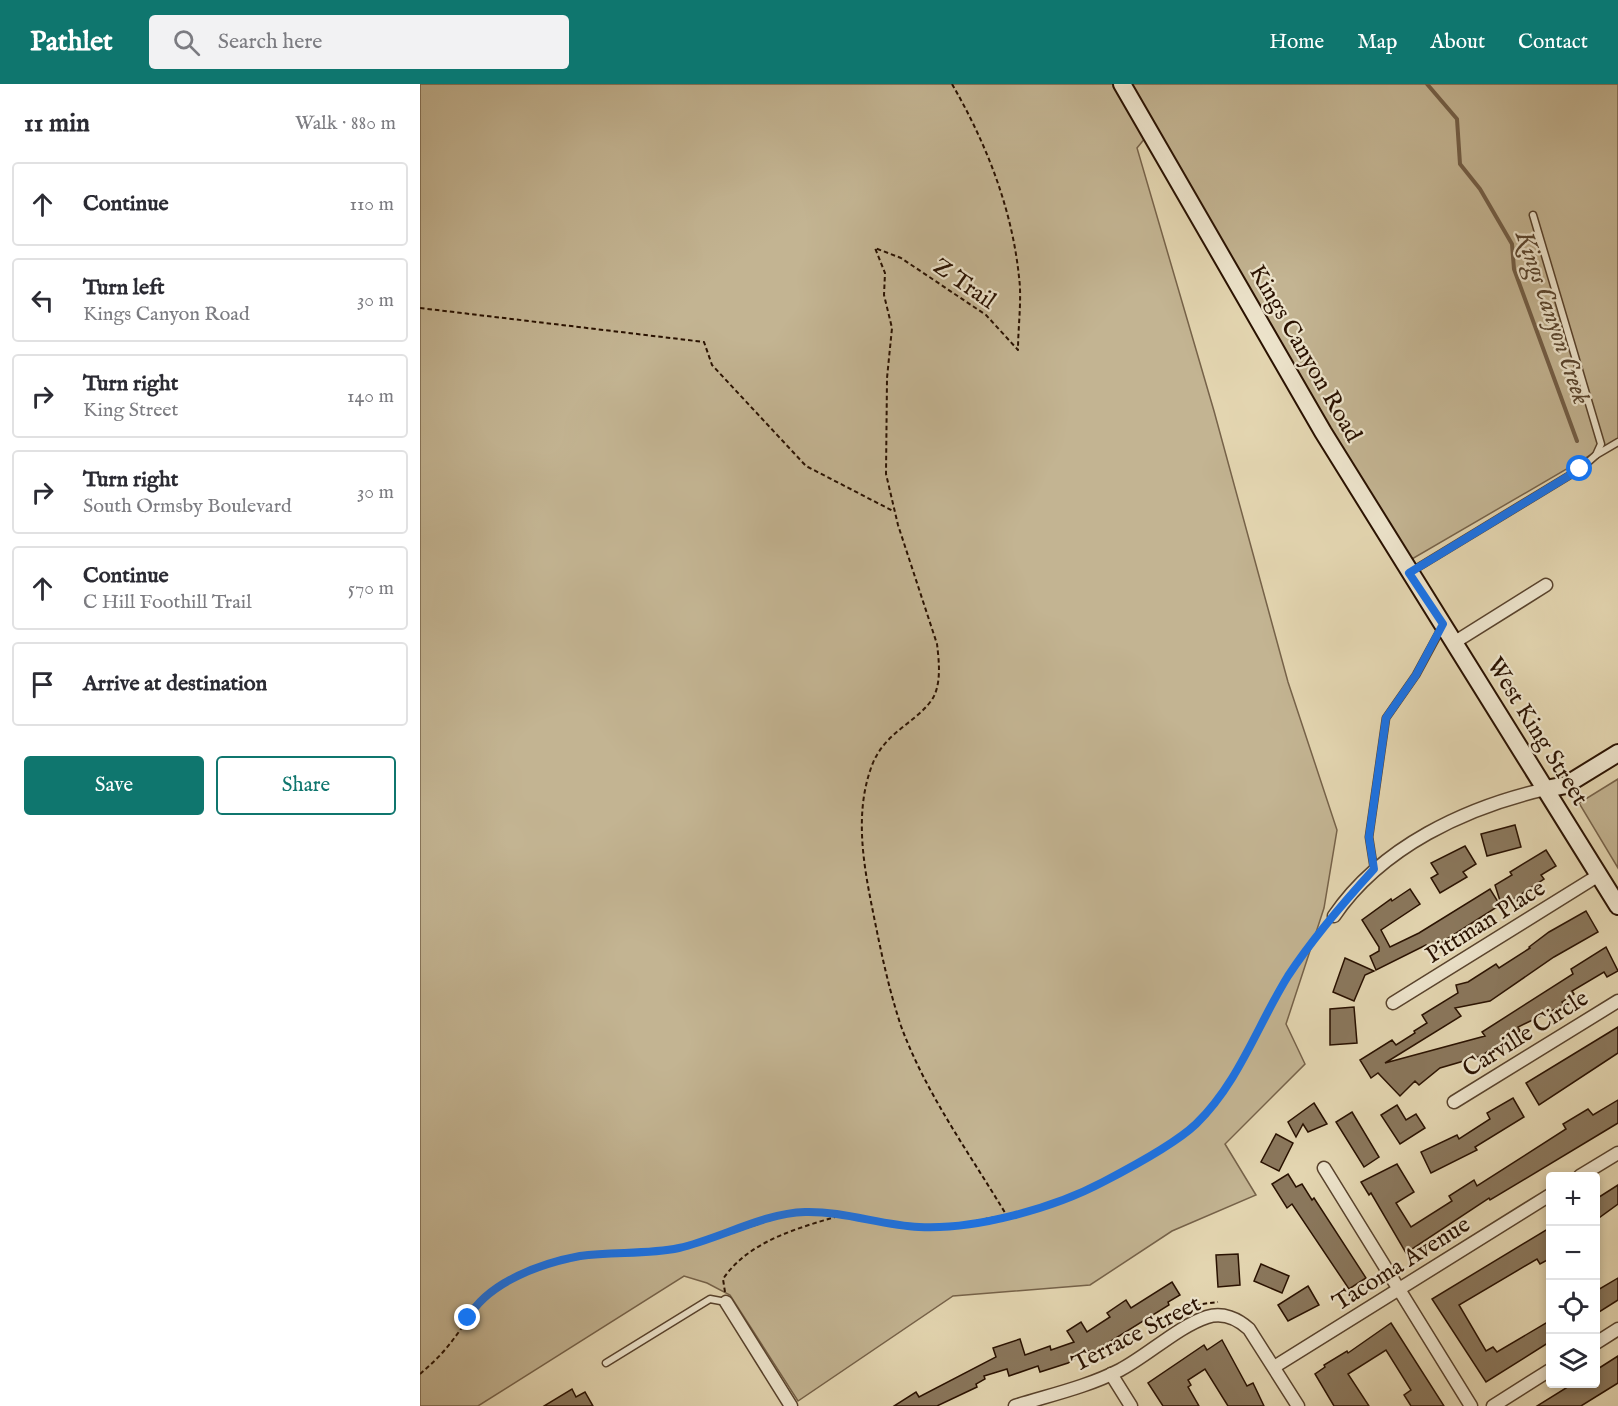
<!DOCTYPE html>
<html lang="en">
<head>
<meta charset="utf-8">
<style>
  body { margin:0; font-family:"IM FELL English",serif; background:#f2f2f3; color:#2b2b33 }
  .controls { position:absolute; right:18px; bottom:18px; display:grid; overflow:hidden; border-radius:6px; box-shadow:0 3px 9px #0003 }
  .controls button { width:54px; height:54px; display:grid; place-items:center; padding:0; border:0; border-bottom:2px solid #e1e1e2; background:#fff; color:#2b2b33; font:30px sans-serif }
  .stop { position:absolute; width:18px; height:18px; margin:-14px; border:4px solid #1a73e8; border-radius:50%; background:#fff }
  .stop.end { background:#1a73e8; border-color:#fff; box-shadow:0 2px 6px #0008 }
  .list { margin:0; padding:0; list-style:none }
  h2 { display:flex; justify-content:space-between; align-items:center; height:78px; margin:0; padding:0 24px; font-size:26px }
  h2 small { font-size:20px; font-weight:400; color:#7c7c81 }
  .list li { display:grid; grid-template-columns:39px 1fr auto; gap:18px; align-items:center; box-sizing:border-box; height:84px; margin:0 12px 12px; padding:0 12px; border:2px solid #e1e1e2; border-radius:6px }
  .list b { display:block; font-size:22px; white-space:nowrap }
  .list p { margin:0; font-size:20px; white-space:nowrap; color:#7c7c81 }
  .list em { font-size:20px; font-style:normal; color:#7c7c81 }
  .actions { display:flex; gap:12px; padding:18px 24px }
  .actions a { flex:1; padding:14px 0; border:2px solid #0f766e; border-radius:6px; text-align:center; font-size:21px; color:#0f766e }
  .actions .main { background:#0f766e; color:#fff }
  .icon { flex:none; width:33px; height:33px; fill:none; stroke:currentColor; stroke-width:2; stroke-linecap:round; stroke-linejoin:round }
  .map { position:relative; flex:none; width:1198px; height:1322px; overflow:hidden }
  header { display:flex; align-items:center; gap:36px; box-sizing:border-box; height:84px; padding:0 30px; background:#0f766e; color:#fff }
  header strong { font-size:28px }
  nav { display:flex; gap:33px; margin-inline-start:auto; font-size:21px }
  .search { width:420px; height:54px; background:#f2f2f3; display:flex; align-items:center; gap:15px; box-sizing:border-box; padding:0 21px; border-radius:6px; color:#7c7c81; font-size:22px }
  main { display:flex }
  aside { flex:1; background:#fff }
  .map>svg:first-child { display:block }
</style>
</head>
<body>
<header>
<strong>Pathlet</strong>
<div class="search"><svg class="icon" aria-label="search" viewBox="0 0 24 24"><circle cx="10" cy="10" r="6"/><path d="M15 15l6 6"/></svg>Search here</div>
<nav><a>Home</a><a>Map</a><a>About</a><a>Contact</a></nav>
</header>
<main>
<aside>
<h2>11 min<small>Walk · 880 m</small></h2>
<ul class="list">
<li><svg class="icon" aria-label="ahead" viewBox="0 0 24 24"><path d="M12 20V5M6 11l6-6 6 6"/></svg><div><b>Continue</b></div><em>110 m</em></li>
<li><svg class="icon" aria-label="left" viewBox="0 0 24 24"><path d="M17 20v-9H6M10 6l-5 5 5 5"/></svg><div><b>Turn left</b><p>Kings Canyon Road</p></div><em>30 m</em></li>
<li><svg class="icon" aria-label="right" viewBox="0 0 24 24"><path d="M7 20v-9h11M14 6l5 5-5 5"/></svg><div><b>Turn right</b><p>King Street</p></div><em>140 m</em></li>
<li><svg class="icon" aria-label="right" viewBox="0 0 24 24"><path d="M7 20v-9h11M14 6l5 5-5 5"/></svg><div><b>Turn right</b><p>South Ormsby Boulevard</p></div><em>30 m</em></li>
<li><svg class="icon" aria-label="ahead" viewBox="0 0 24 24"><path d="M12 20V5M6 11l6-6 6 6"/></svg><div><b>Continue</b><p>C Hill Foothill Trail</p></div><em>570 m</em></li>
<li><svg class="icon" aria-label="arrive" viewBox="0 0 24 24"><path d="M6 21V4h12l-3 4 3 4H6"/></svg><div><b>Arrive at destination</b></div></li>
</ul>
<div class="actions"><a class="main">Save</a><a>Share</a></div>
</aside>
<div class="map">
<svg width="1198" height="1322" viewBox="0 0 1198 1322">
  <rect width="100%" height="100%" fill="#e3d5b0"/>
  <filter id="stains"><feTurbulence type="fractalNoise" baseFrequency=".00333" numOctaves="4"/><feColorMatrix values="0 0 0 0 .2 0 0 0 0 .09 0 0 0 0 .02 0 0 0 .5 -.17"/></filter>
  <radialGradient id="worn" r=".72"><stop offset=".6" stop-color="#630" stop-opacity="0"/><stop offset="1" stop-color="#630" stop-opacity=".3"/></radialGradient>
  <!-- green -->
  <g fill="#c3b492" stroke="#766249" stroke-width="1.5">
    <polygon points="0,0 693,0 726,53 717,64 794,327 868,598 917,746 904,824 866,940 885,980 805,1060 836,1111 752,1147 670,1201 533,1212 378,1317 310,1211 287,1199 264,1192 58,1322 0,1322"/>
    <polygon points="702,0 1198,0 1198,355 992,475 903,348"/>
    <polygon points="1198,695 1198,784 1159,719"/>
  </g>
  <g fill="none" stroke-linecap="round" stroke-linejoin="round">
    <!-- stream -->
    <polyline stroke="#735e46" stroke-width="4" points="1007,0 1037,35 1040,80 1060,105 1092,160 1094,185 1157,357"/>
  </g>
  <!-- building -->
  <g fill="#8a775c" stroke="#291100" stroke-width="1.5">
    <polygon points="1095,741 1101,763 1067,772 1061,750"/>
    <polygon points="1045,762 1056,780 1043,788 1047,793 1020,809 1011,794 1018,790 1011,779"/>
    <polygon points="1126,766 1136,782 1121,791 1124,795 1082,823 1075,801 1092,791 1090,788"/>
    <polygon points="990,805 1000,820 961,846 970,863 999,849 1070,805 1080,821 1010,866 1006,861 956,886 950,872 959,867 959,863 942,836 971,815 972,817"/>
    <polygon points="1166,827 1178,848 1134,873 1070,917 1035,924 1041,932 965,979 1065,952 1062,948 1153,890 1151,885 1186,863 1198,887 1187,893 1184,888 1152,907 1154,910 1142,918 1144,921 1098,943 1100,947 1061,972 1020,984 999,1001 995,997 980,1012 958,989 951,994 940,976 972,956 976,961 995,949 994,947 1007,939 1002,931 1038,909 1036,901 1048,898 1076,880 1079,884 1110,864 1109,863 1129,848"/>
    <polygon points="925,874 954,887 945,891 934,917 913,908"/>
    <polygon points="934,923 937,959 910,961 910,925"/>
    <polygon points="1198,943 1198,969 1119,1021 1106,999"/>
    <polygon points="1093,1014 1104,1033 1055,1063 1057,1066 1011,1089 1001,1068 1037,1051 1039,1055 1070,1035 1067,1029"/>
    <polygon points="1198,1016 1198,1039 1070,1116 1069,1114 986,1169 951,1109 949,1111 941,1098 977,1080 994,1108 976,1119 991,1143 1032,1117 1029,1112 1054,1096 1057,1102 1146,1045 1143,1040 1168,1025 1173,1031"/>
    <polygon points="894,1019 907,1040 888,1048 883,1040 876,1053 868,1038"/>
    <polygon points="977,1021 986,1036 996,1030 1005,1044 980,1060 961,1031"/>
    <polygon points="932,1028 959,1073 944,1083 916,1038"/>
    <polygon points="856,1050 873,1059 859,1087 841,1078"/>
    <polygon points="868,1090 876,1103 882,1100 892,1116 894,1114 946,1194 929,1205 872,1120 867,1124 852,1100"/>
    <polygon points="1198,1101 1198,1120 1176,1136 1176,1115"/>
    <polygon points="1131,1143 1131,1174 1120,1180 1117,1175 1039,1221 1066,1267 1073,1263 1077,1268 1131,1236 1131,1257 1066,1298 1012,1215"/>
    <polygon points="818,1170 820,1201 798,1203 796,1171"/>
    <polygon points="841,1180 869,1192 862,1209 834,1197"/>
    <polygon points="1198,1194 1198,1216 1176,1230 1176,1207"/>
    <polygon points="752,1198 760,1211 748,1218 749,1221 675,1267 666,1267 648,1279 620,1288 618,1282 589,1292 587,1285 564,1292 565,1295 556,1300 557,1303 517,1322 474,1322 496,1308 499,1313 576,1273 573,1264 600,1255 605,1271 630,1262 631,1266 654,1258 647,1247 661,1238 667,1248 690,1233 687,1229 706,1216 711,1224"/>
    <polygon points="888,1202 899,1221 868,1237 858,1221"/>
    <polygon points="971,1239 1024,1322 991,1322 984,1311 991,1306 966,1266 928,1290 949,1322 914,1322 895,1290 905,1283 904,1281 927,1267 928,1269"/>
    <polygon points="802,1256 827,1302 833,1299 844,1322 808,1322 785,1285 768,1296 771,1301 768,1303 779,1322 743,1322 728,1299 784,1261 787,1266"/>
    <polygon points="1198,1272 1198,1299 1161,1322 1117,1322 1154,1299 1176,1299 1176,1286"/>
    <polygon points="152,1305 156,1313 165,1308 173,1322 124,1322"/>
  </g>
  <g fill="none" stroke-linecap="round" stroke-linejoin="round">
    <defs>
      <g id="lane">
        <polyline points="1176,371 1198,358"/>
        <polyline points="992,487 1160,385 1176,371 1181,360 1113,131"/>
        <polyline points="954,785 949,753 966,634 996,591 1022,543"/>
        <polyline points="186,1279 290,1215 306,1218"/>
      </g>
      <g id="street">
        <polyline points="1035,558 1126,501"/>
        <path d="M914 832C961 763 1046 723 1126 705"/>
        <polyline points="973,919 1179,791"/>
        <polyline points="1034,1018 1198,917"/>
        <polyline points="904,1084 1051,1322"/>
        <polyline points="1160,1092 1198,1069"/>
        <polyline points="306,1218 371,1322"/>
        <polyline points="1176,1259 1198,1245"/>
        <polyline points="854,1283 1130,1111"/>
        <polyline points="691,1290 711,1322"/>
        <path d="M595 1322C630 1311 667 1303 700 1286 727 1272 759 1242 787 1233 803 1228 818 1235 829 1245L878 1322"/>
        <polyline points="1073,1322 1130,1286"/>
      </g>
      <g id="secondary">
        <polyline points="702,0 903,348 1198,822"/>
        <polyline points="1126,705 1146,701 1198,669"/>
      </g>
    </defs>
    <!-- lane casing -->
    <use href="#lane" stroke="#58422c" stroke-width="9"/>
    <!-- street casing -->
    <use href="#street" stroke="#58422c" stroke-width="15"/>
    <!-- secondary casing -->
    <use href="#secondary" stroke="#291100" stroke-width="20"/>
    <!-- path -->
    <g stroke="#291100" stroke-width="2" stroke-dasharray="4.5 3" stroke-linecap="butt">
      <path d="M532 0C566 59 592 124 599 193 602 215 598 243 598 266L566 231 481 174 455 164 465 189 464 211 472 244 467 294 466 390 478 441 517 560C519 577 522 602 511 617 493 641 463 649 451 684 435 729 443 778 452 823 460 863 468 903 481 942 506 1010 550 1070 587 1132"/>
      <polyline points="0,224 284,258 292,281 386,382 473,427"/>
      <path d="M305 1208 303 1195C328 1158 375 1145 415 1133"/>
      <polyline points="769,1226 782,1220 798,1218"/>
      <path d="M0 1290C8 1283 16 1276 23 1268 42 1247 53 1222 76 1206 134 1164 192 1176 257 1165 300 1157 341 1135 384 1128L499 1143 545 1139 622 1124 684 1097 748 1060 773 1043 787 1029 814 993 868 893 907 841"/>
    </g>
    <!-- lane -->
    <use href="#lane" stroke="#ede4cc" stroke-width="6"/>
    <!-- street -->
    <use href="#street" stroke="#ede4cc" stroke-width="12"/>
    <!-- secondary -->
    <use href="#secondary" stroke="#ede4cc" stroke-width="16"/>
  </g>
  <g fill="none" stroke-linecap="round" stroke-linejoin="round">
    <!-- route -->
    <path stroke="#1a73e8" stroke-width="8" d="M48 1234C68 1198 122 1179 160 1172 193 1167 226 1171 259 1164 299 1155 344 1129 385 1128 423 1127 461 1141 499 1143 555 1146 634 1124 683 1098 710 1084 755 1060 776 1040 819 998 837 942 868 892 893 854 923 819 954 785L949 753 966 634 996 591 1023 540 989 489 1160 385"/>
  </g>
  <g text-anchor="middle" stroke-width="4.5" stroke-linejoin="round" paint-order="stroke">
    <!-- street labels -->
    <g font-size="24" fill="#291100" stroke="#ede4cc">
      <text transform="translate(545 199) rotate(35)" y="8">Z Trail</text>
      <text transform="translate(886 269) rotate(60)" y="8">Kings Canyon Road</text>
      <text transform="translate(1118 647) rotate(58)" y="8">West King Street</text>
      <text transform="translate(1065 837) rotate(-32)" y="8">Pittman Place</text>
      <text transform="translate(1105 949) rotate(-32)" y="8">Carville Circle</text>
      <text transform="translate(981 1179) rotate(-32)" y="8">Tacoma Avenue</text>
      <text transform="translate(716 1249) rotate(-27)" y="8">Terrace Street</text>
    </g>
    <!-- water labels -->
    <g font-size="26" font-style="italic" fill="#5a452e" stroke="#ede4cc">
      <text transform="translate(1134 233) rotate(71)" y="9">Kings Canyon Creek</text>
    </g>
  </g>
  <rect width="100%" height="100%" filter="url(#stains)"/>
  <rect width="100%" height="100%" fill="url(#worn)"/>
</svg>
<div class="controls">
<button>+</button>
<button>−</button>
<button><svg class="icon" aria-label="locate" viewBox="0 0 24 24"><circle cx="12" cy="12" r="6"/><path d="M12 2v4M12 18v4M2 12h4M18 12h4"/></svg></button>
<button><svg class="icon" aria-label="layers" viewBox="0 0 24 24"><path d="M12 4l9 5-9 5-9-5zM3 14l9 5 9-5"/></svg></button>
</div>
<div class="stop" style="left:1160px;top:385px"></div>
<div class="stop end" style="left:48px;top:1234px"></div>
</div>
</main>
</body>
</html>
